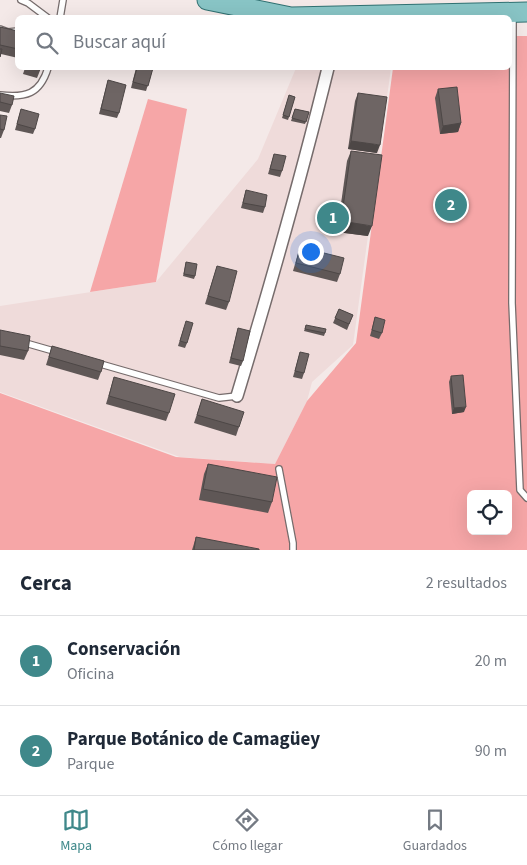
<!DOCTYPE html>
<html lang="es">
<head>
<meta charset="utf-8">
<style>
  body { margin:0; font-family:"Source Sans 3",sans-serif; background:#f6f6f7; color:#1f2937 }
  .controls { position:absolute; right:15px; bottom:15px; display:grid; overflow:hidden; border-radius:8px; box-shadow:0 5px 20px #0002 }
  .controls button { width:45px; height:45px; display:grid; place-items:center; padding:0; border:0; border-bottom:1px solid #e0e1e3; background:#fff; color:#1f2937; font:25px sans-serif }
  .you { position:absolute; left:310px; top:251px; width:18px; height:18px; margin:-12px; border:4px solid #fff; border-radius:50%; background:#1a73e8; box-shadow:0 0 0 8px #1a73e833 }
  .badge { display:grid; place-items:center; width:32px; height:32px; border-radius:50%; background:#3f888a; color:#fff; font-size:16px; font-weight:700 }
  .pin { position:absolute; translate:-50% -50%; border:2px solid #fff; box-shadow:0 1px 5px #0006 }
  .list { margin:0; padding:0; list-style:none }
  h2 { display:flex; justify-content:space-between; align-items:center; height:65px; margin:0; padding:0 20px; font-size:21px }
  h2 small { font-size:16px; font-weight:400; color:#747a83 }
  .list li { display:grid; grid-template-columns:32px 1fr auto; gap:15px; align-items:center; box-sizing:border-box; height:90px; padding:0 20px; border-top:1px solid #e0e1e3 }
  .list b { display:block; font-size:19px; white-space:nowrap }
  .list p { margin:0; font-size:16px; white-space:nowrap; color:#747a83 }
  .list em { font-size:16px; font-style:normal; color:#747a83 }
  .icon { flex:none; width:28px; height:28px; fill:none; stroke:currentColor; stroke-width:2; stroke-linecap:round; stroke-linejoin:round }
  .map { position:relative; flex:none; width:527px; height:550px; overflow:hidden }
  .search { position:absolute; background:#fff; box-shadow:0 5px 20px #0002; left:15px; right:15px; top:15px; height:55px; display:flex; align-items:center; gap:12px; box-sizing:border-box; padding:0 18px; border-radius:8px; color:#747a83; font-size:19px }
  .sheet { height:245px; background:#fff }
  nav { display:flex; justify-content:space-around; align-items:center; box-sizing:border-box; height:70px; border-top:1px solid #e0e1e3; background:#fff; font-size:14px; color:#747a83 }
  nav a { display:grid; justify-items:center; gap:2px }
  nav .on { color:#3f888a }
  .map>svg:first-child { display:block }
</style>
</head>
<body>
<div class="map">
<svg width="527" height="550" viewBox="0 0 527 550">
  <rect width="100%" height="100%" fill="#f4e9e8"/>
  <!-- built -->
  <polygon fill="#efdbda" points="296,68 391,68 353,345 312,382 307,401 275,464 180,457 0,392 0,306 156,282 258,159"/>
  <!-- green -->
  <g fill="#f6a6a7" fill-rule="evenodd">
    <path d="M510 36H527V550H0V393L176 457 275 464 307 401 356 343 393 68H510ZM471 494H508V531H471Z"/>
    <polygon points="148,99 187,109 156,282 90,292"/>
  </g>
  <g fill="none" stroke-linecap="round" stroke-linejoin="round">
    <defs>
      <g id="lane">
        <polyline points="21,0 28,3 48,18"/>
        <polyline points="513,14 512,303 520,490 527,498"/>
        <polyline points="60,18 63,0"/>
        <polyline points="0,29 8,32 18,31"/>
        <path d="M0 95C26 98 40 94 48 68"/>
        <polyline points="22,342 57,352"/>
        <polyline points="97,363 219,398 237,396"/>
        <polyline points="279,469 293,543 293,550"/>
      </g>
      <path id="street" d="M237 396C270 287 301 178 328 68"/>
      <polyline id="primary" points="207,0 291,17 527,12"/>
    </defs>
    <!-- lane casing -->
    <use href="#lane" stroke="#766c6c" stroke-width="8"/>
    <!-- street casing -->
    <use href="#street" stroke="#766c6c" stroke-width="14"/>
    <!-- primary casing -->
    <use href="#primary" stroke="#317172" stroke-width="21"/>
    <!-- lane -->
    <use href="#lane" stroke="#fff" stroke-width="5.5"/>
    <!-- street -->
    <use href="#street" stroke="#fff" stroke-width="11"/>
    <!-- primary -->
    <use href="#primary" stroke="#88c4c5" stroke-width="19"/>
  </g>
  <!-- wall -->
  <g fill="#5f5756">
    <polygon points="0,27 18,31 18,58 1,54 0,57"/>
    <polygon points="25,68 41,68 37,78 23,74"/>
    <polygon points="136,68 153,68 146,91 131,88"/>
    <polygon points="108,80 119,113 117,118 99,114"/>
    <polygon points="438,89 461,123 458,132 440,134 435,98"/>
    <polygon points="0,93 12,105 9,113 0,111"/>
    <polygon points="358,93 377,153 348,149 355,101"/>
    <polygon points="289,95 295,97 288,120 282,118"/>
    <polygon points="21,109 35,129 33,134 15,130"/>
    <polygon points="295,109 309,112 305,124 291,121"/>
    <polygon points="0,115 4,130 1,138 0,138"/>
    <polygon points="351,151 368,236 337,232 347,161"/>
    <polygon points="274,154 282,171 280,177 268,174"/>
    <polygon points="246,190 265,207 263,213 241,208"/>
    <polygon points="300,247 340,274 337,282 293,271"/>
    <polygon points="186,262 195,276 194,279 183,276"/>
    <polygon points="217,266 229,302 226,310 205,304"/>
    <polygon points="339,309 353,315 347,330 333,323"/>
    <polygon points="375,317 382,333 379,339 370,336"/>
    <polygon points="306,325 325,333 324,336 304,331"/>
    <polygon points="184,327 187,343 185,348 178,346"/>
    <polygon points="238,328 243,361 241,366 229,363"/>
    <polygon points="0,330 28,351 24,360 0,355"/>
    <polygon points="52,346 101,372 98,380 46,365"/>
    <polygon points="300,352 304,373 302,379 293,377"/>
    <polygon points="451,376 464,412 452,414 449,382"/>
    <polygon points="114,377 169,413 166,421 106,404"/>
    <polygon points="202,399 239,427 236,436 194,423"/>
    <polygon points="208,464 272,502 268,513 199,500 204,474"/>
    <polygon points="196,537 259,550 192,550"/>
  </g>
  <!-- shaded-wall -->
  <g fill="#4d4746">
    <polygon points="461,123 458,132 440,134 443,126"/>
    <polygon points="351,141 380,145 377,153 348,149"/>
    <polygon points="341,221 372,226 368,236 337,232"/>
    <polygon points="466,407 464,412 452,414 454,408"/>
  </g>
  <!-- building -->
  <g fill="#6e6564" stroke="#4d4746">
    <polygon points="0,27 18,31 18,49 0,45"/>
    <polygon points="0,49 2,49 0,57"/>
    <polygon points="31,68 41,68 40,70"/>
    <polygon points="137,68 153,68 148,86 133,82"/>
    <polygon points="108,80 126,85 119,113 101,109"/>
    <polygon points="457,87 461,123 443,126 438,89"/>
    <polygon points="0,93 14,96 12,105 0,102"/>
    <polygon points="358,93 387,97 380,145 351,141"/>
    <polygon points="289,95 295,97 289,117 283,115"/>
    <polygon points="21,109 39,114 35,129 17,124"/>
    <polygon points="295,109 309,112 306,122 292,118"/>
    <polygon points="0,115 7,116 4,130 0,129"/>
    <polygon points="351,151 382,155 372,226 341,221"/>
    <polygon points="274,154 286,156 282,171 270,169"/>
    <polygon points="246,190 267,195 265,207 243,203"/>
    <polygon points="300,247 344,258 340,274 296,263"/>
    <polygon points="186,262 197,264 195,276 184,274"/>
    <polygon points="217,266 237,271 229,302 208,296"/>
    <polygon points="339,309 353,315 349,324 335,318"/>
    <polygon points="375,317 385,320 382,333 372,330"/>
    <polygon points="186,321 193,323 187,343 180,341"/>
    <polygon points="306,325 326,329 325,333 305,329"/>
    <polygon points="238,328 250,331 243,361 231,358"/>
    <polygon points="0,330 30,336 28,351 0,346"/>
    <polygon points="52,346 104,361 101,372 49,357"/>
    <polygon points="300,352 309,354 304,373 295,371"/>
    <polygon points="463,375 466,407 454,408 451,376"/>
    <polygon points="114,377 175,394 169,413 109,396"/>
    <polygon points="202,399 244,412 239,427 197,415"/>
    <polygon points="208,464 277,477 272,502 203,489"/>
    <polygon points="196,537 259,549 259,550 194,550"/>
  </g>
</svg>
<div class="controls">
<button><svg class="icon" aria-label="locate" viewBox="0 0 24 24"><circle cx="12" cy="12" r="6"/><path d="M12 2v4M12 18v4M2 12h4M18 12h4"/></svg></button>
</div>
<div class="you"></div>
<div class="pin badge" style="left:333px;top:218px">1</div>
<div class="pin badge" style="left:451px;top:205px">2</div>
<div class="search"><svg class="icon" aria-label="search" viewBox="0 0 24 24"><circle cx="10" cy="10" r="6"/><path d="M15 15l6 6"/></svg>Buscar aquí</div>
</div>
<section class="sheet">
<h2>Cerca<small>2 resultados</small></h2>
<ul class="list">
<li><span class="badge">1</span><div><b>Conservación</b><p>Oficina</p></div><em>20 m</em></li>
<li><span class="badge">2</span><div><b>Parque Botánico de Camagüey</b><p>Parque</p></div><em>90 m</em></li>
</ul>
</section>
<nav>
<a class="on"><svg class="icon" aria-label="map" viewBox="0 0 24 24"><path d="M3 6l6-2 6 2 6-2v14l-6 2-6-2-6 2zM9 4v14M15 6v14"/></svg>Mapa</a>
<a><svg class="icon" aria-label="directions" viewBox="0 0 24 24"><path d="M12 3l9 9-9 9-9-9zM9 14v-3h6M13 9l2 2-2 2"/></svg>Cómo llegar</a>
<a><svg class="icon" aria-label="saved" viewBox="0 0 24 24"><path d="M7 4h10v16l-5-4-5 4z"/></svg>Guardados</a>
</nav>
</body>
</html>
